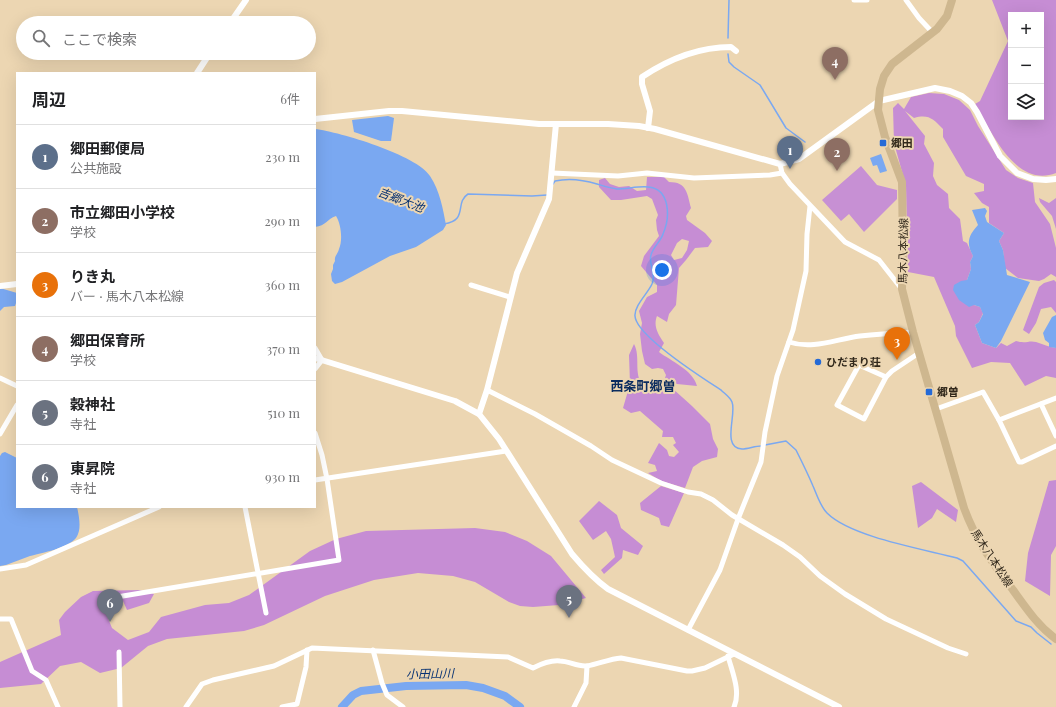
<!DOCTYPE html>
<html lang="ja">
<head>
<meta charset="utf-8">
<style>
  body { margin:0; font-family:"Playfair Display","Noto Sans JP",serif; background:#f6f6f6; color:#202124 }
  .controls { position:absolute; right:12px; top:12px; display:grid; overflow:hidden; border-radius:0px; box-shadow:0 4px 16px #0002 }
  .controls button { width:36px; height:36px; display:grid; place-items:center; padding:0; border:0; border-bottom:1px solid #e0e0e0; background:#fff; color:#202124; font:20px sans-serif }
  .you { position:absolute; left:662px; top:270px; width:14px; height:14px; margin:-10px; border:3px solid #fff; border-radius:50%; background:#1a73e8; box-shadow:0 0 0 6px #1a73e833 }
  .badge { display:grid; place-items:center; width:26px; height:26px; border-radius:50%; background:#1a73e8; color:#fff; font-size:13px; font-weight:700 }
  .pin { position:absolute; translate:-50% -33px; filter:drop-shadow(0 1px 2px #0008) }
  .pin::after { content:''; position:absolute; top:21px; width:14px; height:12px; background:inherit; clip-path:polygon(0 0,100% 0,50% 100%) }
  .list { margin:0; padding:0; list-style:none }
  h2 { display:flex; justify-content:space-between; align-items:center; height:52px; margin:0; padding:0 16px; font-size:17px }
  h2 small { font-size:13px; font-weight:400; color:#757577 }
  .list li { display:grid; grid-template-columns:26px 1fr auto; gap:12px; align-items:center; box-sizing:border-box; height:64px; padding:0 16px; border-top:1px solid #e0e0e0 }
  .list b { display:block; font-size:15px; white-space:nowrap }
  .list p { margin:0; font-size:13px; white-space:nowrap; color:#757577 }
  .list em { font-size:13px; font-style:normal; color:#757577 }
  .icon { flex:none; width:22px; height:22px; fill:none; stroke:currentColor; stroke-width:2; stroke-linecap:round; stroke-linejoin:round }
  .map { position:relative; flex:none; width:1056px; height:707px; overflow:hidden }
  .search { position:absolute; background:#fff; box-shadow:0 4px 16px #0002; left:16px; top:16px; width:300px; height:44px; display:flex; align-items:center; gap:10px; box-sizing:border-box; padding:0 14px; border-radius:22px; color:#757577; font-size:15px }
  .panel { position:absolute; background:#fff; box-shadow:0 4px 16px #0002; left:16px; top:72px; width:300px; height:436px; border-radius:0px }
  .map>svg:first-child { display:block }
</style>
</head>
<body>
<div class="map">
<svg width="1056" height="707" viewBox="0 0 1056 707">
  <rect width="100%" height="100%" fill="#ecd6b2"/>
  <!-- green -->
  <g fill="#c790d4">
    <polygon points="861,166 877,185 897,190 897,199 864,232 849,214 841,221 822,200"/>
    <polygon points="1039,198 1049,203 1056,198 1056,229 1052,216 1040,202"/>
  </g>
  <!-- forest -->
  <g fill="#c68dd4" fill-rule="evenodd">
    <path d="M992 0H1056V173C1016 189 991 131 975 104L980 101 1008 41ZM1011 15H1041V117H1011Z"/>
    <path d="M929 93 944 94 959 100 970 110 978 126 1006 170 1018 178 1033 183 1035 202 1050 224 1056 248V277L1051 274 1044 279 1039 281 1018 278 1005 268 1003 250 999 241 1004 233 989 223V207L982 203 974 193 984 191V184L966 176 943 137V129C933 119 929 114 914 118L905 111 925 136 924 144 934 163 933 176 937 185 948 194 949 208 960 219 963 241 967 243 973 256 970 262 971 269 967 280 974 305 980 307 983 313 979 322 975 325 982 343 996 348 1001 343 1007 346 1016 341C1026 344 1029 340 1036 342 1043 344 1049 347 1056 348V378L1046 376 1025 386 1010 363 991 362 972 368 956 336 955 326 934 277 908 272 906 186 894 143 893 108 898 103 904 109 911 97Z"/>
    <path d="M647 177H664L669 182C687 182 687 193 691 208L686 216 687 220 705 233 712 241 708 247 695 248 686 260 679 268 676 305 669 314 667 322 657 316C653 326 658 334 664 343L659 352C671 361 693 370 697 386L677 384 665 378 666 375 663 369 658 368 652 369 645 364 642 351 640 334 642 323 639 311 647 297 657 292V285L641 266 644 256 659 236 657 230 656 220 658 215 652 199 647 196 621 200H611L599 187V180L605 178 610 184 619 187 629 186 637 191 646 190ZM682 239 689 241 687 250 682 258 674 260 671 255 677 243Z"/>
    <polygon points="1054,280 1056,282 1056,313 1051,307 1041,309 1036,323 1029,334 1023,330 1039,287 1044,283"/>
    <path d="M634 344C641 357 633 373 643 386L651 383 672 388 692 406 710 424 713 439 718 449 717 457 702 461 693 467 685 488 661 481 648 473 657 471 655 465 648 463 659 443 667 450 669 456 674 457 679 452 673 445 676 443 673 437H662L663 431 640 411 631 413 623 408 630 384 629 355Z"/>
    <polygon points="1056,480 1056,546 1051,555 1050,596 1025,581 1028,553 1049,481"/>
    <polygon points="921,482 958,510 956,522 937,509 932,518 918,528 912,486"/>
    <polygon points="661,486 684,493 669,527 661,525 659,518 641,510 640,503"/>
    <polygon points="599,501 617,515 621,528 643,546 638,555 623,550 622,558 604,574 601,570 615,557 611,539 606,531 593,540 579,521"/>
    <polygon points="475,528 505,532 527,541 551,556 586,598 559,605 533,607 520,606 509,602 475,582 453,576 418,573 374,580 325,596 264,625 244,631 167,639 148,646 121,668 100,673 81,662 60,666 41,684 0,688 0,662 61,635 59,620 65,612 81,597 93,591 139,590 154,594 149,603 127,610 123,601 103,606 112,628 128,640 149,632 161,617 205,605 229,603 249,595 310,551 336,539 366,531"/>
  </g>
  <!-- water -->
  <g fill="#7aa8f1">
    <polygon points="388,116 394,118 391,141 381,141 354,132 352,120"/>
    <path d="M315 129C340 132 417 155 430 176 440 191 443 209 446 225L443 230 416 247 390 256 342 282 335 284 332 281 331 274 333 269V265L335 261C334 256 338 254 339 249 343 240 341 224 336 216 327 219 326 226 315 227Z"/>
    <polygon points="881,154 887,171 880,173 877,165 873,166 870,158"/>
    <path d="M985 208 987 211 985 216 987 222 1004 233 999 241 1003 250 1007 275 1030 282 1001 341 996 348 982 343 975 325 979 322 983 314 980 307 974 305 969 307 959 300 953 290 954 285 961 281 967 280 971 269 970 262 973 256C966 243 968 236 978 225L972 210Z"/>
    <polygon points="0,288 17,293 17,300 15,306 4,307 0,311"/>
    <polygon points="1056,315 1056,348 1049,347 1049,343 1045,340 1043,333 1052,317"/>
    <path d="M5 452 17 458V507H77C79 516 82 530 76 538 68 548 42 553 30 556 22 559 14 562 6 565L0 566V456L2 453Z"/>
  </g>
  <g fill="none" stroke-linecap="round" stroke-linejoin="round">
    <!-- stream -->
    <g stroke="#7aa8f1" stroke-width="1.5">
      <polyline points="728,38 729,0"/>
      <polyline points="728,54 729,62 734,67 760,85 786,128 805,142"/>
      <path d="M553 184 555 181C568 178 584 180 597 184 604 186 610 188 617 189 627 189 638 186 648 187 671 189 670 218 663 234 661 241 653 247 651 255 648 264 657 274 652 284 648 293 634 306 635 316 636 336 704 379 721 390 725 394 730 397 732 402 737 414 721 448 742 449 748 449 755 446 761 446"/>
      <path d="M444 224C469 220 454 203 468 194L532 196 547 195"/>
      <path d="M765 445 786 441 796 450C802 462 808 474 813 486 817 495 820 506 827 513 851 537 923 549 957 558L963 561 1016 621 1031 627 1037 633 1051 644"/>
    </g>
    <!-- river -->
    <polyline stroke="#7aa8f1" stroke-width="8" points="342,707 353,695 361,691 406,686 466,685 483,688 505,696 520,707"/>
    <!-- minor -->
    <g stroke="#fff" stroke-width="5">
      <polyline points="854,0 867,0"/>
      <polyline points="906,0 919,18 933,33"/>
      <polyline points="780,164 782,173 790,184 845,242 879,260 901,288"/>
      <polyline points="552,173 618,176 647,173 694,178 770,175 782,173"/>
      <polyline points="471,285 510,297"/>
      <path d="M789 342C813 350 836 339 860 336 878 334 895 333 913 332"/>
      <polyline points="315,348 322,360 315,369"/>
      <polygon points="859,365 886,377 864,419 837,405"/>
      <polyline points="886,377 892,371 919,353"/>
      <polyline points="0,378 17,386"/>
      <polyline points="487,390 535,414 591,446 612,460 661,483 688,492 701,494 713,500 732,515 783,545 800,557 820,576 845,594 886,619 948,648 966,654"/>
      <polyline points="1041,404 1056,436"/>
      <polyline points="936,409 983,392 999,420 1019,462 1022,462 1056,446"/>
      <polyline points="999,420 1056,398"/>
      <polyline points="0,434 17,405"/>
      <polyline points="315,480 506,451"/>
      <polyline points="245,507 266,613"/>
      <polyline points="0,569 26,565 159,507"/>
      <polyline points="117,597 339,560 327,479 322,455 315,433"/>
      <polyline points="0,619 11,619 32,671 46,680 58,707"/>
      <polyline points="688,630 720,570 738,519 761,462 765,432 777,376 793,330 806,271 807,234 810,206"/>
      <polyline points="373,650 382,683 387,695 403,707"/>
      <polyline points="119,652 120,707"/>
      <path d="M728 656C732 672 741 691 734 707"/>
      <path d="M186 707 202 684 213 680 274 666 312 648 508 657 533 668C541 664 551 660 560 661 569 661 577 667 587 666 599 664 609 659 621 658L687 671H692L705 668 734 654"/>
      <polyline points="282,707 297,704 306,667 307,650"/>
      <polyline points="574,707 586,683 587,666"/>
    </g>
    <!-- tertiary -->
    <g stroke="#fff" stroke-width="6">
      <polyline points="230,23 246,0"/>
      <polyline points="197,73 210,53"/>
      <polyline points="315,119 389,111 402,111 539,124 608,124 639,126 655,129 780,164 799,159 879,101 935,88 950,91 962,96 971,103 977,112 1000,156 1017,173 1033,179 1046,180 1056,179"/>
      <path d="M648 128 650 111 642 84V77C669 59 699 47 731 47L736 51"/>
      <polyline points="0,286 17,284"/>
      <path d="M315 358 455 401 479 414 499 439 572 554C583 567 594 579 608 589L839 707"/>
      <polyline points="479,414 487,390 517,273 549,199 556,124"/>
    </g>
    <!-- primary -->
    <path stroke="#ceb78f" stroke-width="8" d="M952 0 947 16 937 29 892 64 884 76 880 89 878 110 885 137 902 182 903 252 902 289 913 332 964 508C976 541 992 562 1013 590 1026 608 1038 626 1056 639"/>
  </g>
  <!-- markers -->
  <g fill="#256ad6" stroke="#ecd6b2" stroke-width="1.5">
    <rect x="879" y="139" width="8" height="8" rx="2"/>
    <circle cx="818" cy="362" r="4"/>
    <rect x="925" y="388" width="8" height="8" rx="2"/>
  </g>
  <g text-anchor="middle" stroke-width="4" stroke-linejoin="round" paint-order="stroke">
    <!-- poi labels -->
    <g font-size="11" font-weight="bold" fill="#31281b" stroke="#ecd6b2" text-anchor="start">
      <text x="891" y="147">郷田</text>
      <text x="826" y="366">ひだまり荘</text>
      <text x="937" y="396">郷曽</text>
    </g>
    <!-- street labels -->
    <g font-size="11" fill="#31281b" stroke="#ecd6b2">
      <text transform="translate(903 251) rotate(-89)" y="4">馬木八本松線</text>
      <text transform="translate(992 558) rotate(57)" y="4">馬木八本松線</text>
    </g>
    <!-- water labels -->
    <g font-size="12" font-style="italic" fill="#093373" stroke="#ecd6b2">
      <text transform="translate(401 200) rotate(21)" y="4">吉郷大池</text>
      <text transform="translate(430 674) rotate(-1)" y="4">小田山川</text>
    </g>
    <!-- quarter labels -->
    <g font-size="13" font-weight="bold" fill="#0a2c5f" stroke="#ecd6b2">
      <text x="643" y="391">西条町郷曽</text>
    </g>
  </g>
</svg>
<div class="controls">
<button>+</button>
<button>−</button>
<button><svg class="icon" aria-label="layers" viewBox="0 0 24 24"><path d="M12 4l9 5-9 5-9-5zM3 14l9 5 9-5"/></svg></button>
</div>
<div class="you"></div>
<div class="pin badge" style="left:790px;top:169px;background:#5c6f8a">1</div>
<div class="pin badge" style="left:837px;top:171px;background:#8d6e63">2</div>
<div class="pin badge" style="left:897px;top:360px;background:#e8710a">3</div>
<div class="pin badge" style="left:835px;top:80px;background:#8d6e63">4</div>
<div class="pin badge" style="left:569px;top:618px;background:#6b7280">5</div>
<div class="pin badge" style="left:110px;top:622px;background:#6b7280">6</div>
<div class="search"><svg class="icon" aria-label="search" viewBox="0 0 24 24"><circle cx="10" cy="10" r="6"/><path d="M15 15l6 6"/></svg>ここで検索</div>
<section class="panel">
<h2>周辺<small>6件</small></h2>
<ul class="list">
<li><span class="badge" style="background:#5c6f8a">1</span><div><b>郷田郵便局</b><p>公共施設</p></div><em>230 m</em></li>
<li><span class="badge" style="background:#8d6e63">2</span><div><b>市立郷田小学校</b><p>学校</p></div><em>290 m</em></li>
<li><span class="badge" style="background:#e8710a">3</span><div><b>りき丸</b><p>バー · 馬木八本松線</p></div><em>360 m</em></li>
<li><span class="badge" style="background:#8d6e63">4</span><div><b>郷田保育所</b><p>学校</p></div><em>370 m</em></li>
<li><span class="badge" style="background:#6b7280">5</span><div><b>穀神社</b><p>寺社</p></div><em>510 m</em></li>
<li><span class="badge" style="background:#6b7280">6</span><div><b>東昇院</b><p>寺社</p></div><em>930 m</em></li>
</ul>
</section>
</div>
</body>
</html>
